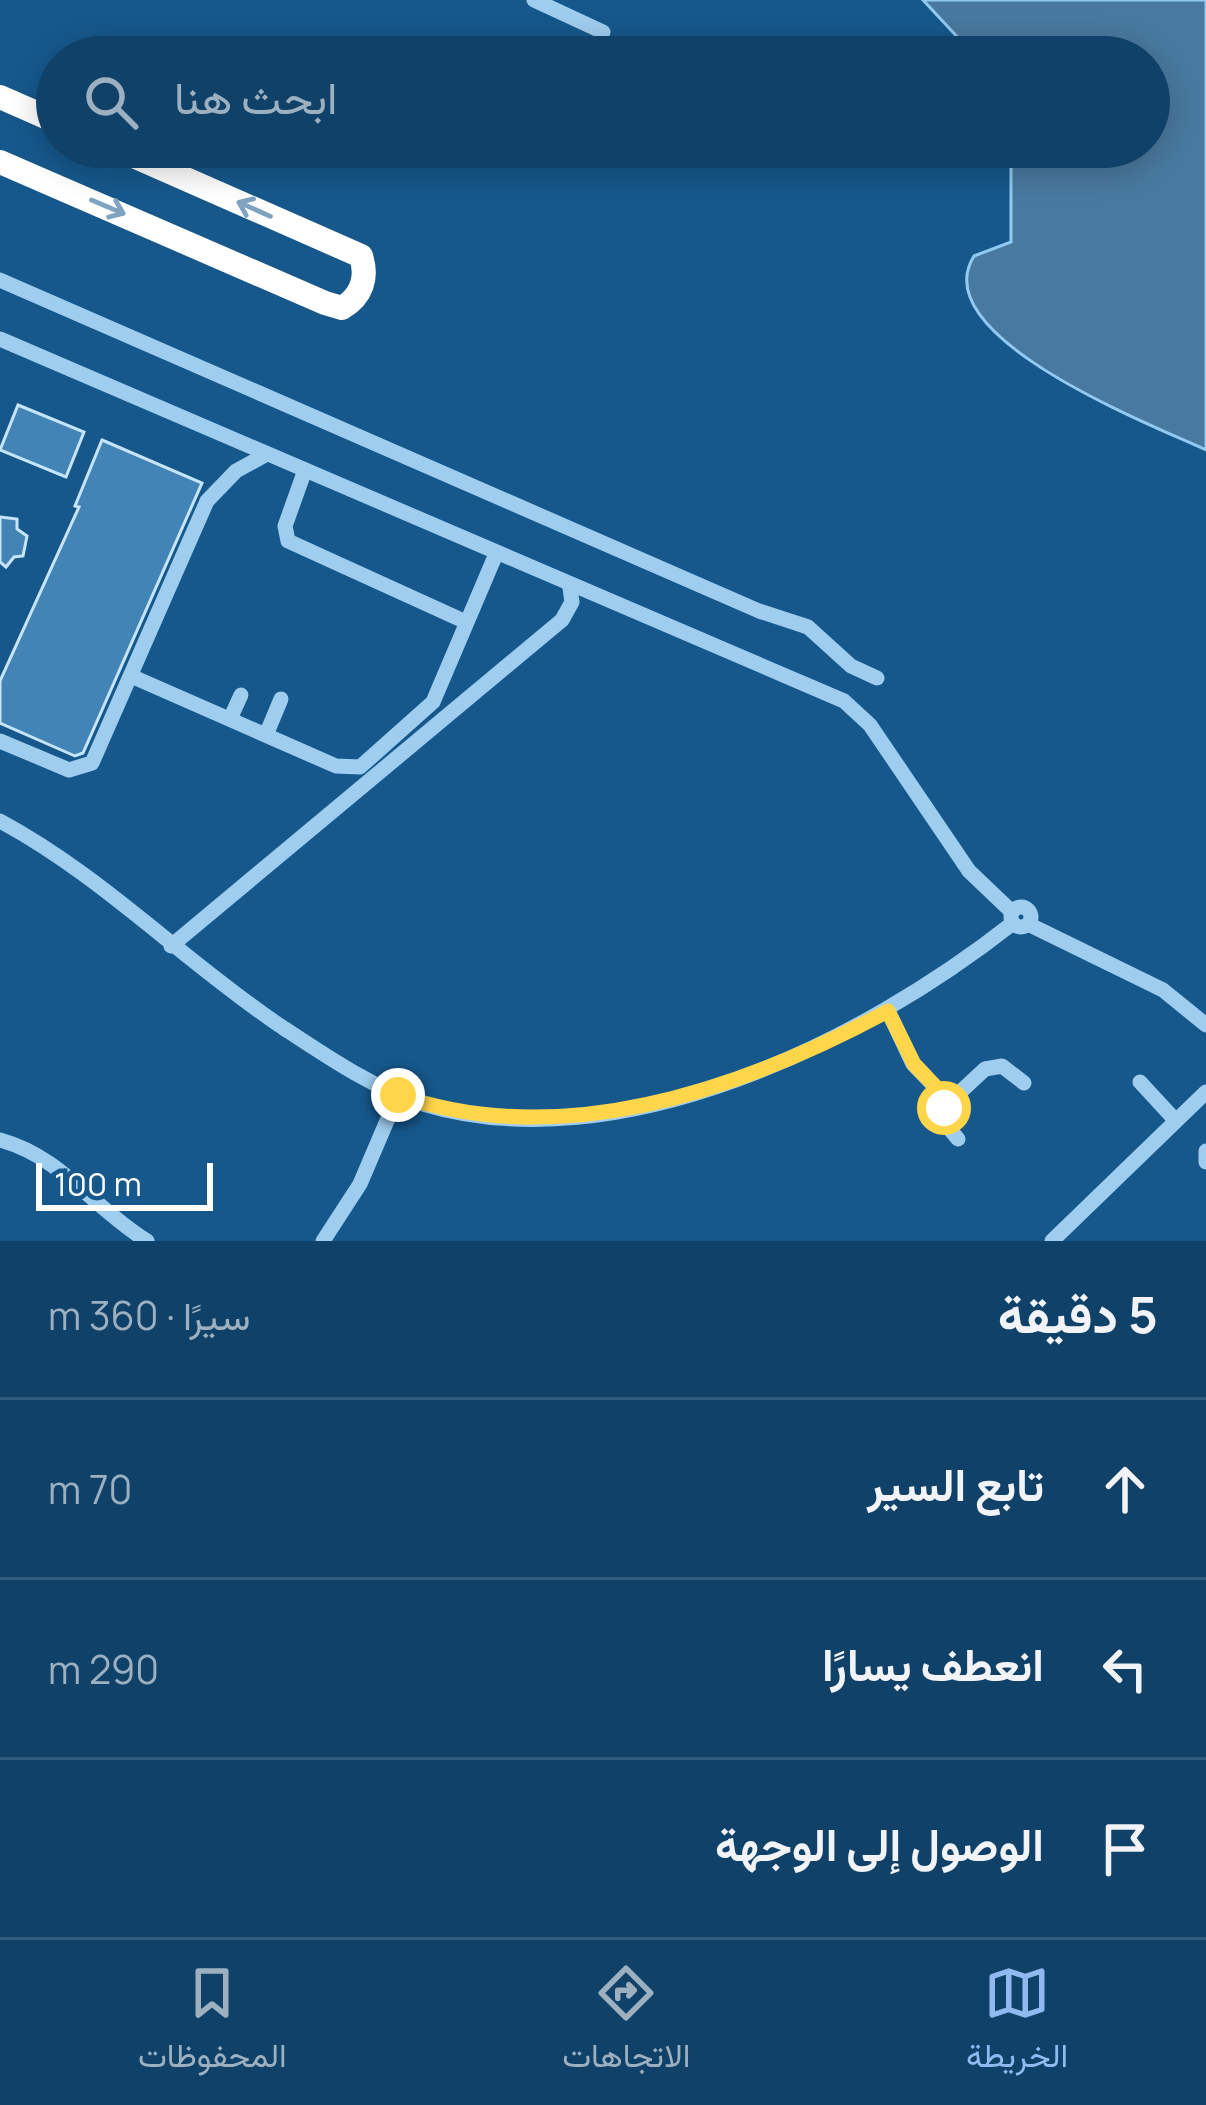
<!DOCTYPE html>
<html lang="ar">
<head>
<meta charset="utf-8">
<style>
  body { margin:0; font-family:Manrope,Vazirmatn,sans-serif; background:#1e4d71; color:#f1f3f6; direction:rtl }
  .scale { position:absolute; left:36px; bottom:30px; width:177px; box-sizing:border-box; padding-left:12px; border:6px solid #fff; border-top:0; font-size:33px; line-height:42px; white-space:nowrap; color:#fff; -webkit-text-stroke:9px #16588c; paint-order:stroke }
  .stop { position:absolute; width:36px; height:36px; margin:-27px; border:9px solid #ffd54a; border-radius:50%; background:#fff }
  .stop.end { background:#ffd54a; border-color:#fff; box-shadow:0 3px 12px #0008 }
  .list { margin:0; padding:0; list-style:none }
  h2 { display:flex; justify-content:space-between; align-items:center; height:156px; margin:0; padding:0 48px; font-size:51px }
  h2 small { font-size:39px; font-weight:400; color:#9cb0c0 }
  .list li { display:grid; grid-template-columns:78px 1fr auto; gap:36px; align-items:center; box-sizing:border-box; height:180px; padding:0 48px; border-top:3px solid #305b7d }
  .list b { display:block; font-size:45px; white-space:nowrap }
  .list em { font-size:39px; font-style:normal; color:#9cb0c0 }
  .icon { flex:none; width:66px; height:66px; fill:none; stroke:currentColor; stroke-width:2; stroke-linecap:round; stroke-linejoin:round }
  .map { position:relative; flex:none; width:1206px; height:1241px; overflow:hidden; direction:ltr }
  .search { position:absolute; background:#104269; box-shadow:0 6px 30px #0003; left:36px; right:36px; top:36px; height:132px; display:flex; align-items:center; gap:30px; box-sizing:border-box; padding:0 42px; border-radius:66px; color:#9cb0c0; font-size:45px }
  .sheet { height:696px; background:#104269 }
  nav { display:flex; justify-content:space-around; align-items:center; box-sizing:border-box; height:168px; border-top:3px solid #305b7d; background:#104269; font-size:33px; color:#9cb0c0 }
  nav a { display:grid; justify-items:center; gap:6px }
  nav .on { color:#90b9f0 }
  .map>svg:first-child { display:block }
</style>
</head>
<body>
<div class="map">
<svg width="1206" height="1241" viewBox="0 0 1206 1241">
  <rect width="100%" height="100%" fill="#16588c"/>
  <!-- water -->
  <path fill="#49799f" stroke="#91caf2" stroke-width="3" d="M923 0H1206V450C1155 426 923 337 974 256L1011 242V158L1042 163 1045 147H1149V57H976Z"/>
  <!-- building -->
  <g fill="#4384b6" stroke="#c6e4fb" stroke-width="3">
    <polygon points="18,405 84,432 66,477 0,450"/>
    <polygon points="102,440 202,483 83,753 75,756 0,723 0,681 79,507 75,506"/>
    <polygon points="0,517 17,519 17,529 27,536 23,556 14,557 6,567 0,562"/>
  </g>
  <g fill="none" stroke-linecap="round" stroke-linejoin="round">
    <!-- minor -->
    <g stroke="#9fcdef" stroke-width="15">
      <polyline points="534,0 603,32"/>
      <polyline points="0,280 759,611 808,627 851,666 877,678"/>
      <polyline points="0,339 844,701 870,725 969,871 1012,912"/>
      <polyline points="305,470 285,526 288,541 466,622"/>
      <polyline points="131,676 336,766 360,767 433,702 496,554"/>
      <polyline points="230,719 241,695"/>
      <polyline points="266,735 281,699"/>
      <polyline points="0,741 69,770 92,763 207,501 236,471 267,454"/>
      <path d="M0 821C101 875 184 961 279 1025 323 1054 372 1088 423 1104 620 1163 862 1042 1013 923"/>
      <circle cx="1021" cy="917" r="10"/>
      <polyline points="1028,924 1163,990 1206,1025"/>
      <polyline points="171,946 562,620 572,602 570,588"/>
      <polyline points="888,1011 913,1064 949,1101"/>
      <polyline points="1140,1082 1176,1121"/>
      <polyline points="958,1139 943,1121 943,1108 985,1069 1002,1066 1024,1083"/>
      <path d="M0 1140C62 1157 92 1207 147 1241"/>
      <polyline points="1206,1151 1206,1162"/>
      <polyline points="323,1241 360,1184 398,1095"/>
      <polyline points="1052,1241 1206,1092"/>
    </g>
    <!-- highway -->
    <g stroke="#fff" stroke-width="24">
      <polyline points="0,97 57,122"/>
      <path d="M0 162 325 303 342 308C362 296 368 278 361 256L113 147"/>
    </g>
  </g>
  <!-- one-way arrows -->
  <defs><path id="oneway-shaft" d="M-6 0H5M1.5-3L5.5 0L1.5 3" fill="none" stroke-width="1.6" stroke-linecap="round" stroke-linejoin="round" transform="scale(3)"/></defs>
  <g stroke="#7fa3c0">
    <use href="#oneway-shaft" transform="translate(108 207) rotate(23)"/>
    <use href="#oneway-shaft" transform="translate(254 209) rotate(-156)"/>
  </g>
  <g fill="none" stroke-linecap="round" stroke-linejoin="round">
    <!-- route -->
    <path stroke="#ffd54a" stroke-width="15" d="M398 1095C562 1152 743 1089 888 1011L914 1064 949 1101 944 1108"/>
  </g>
</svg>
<div class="scale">100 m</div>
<div class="stop" style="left:944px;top:1108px"></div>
<div class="stop end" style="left:398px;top:1095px"></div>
<div class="search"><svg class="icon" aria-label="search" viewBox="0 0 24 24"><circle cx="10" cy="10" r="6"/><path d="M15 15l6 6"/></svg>ابحث هنا</div>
</div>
<section class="sheet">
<h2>5 دقيقة<small>سيرًا · 360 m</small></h2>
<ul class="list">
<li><svg class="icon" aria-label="ahead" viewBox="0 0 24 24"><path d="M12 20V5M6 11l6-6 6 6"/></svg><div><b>تابع السير</b></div><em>70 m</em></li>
<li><svg class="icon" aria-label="left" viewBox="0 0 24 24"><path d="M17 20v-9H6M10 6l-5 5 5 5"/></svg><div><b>انعطف يسارًا</b></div><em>290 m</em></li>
<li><svg class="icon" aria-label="arrive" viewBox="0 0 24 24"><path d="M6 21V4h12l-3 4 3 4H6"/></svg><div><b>الوصول إلى الوجهة</b></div></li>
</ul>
</section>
<nav>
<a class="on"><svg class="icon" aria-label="map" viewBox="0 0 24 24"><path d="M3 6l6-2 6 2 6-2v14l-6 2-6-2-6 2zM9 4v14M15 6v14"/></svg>الخريطة</a>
<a><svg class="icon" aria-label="directions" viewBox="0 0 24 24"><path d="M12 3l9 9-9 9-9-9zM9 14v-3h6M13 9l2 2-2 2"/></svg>الاتجاهات</a>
<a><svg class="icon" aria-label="saved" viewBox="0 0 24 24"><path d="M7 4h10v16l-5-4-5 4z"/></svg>المحفوظات</a>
</nav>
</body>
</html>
